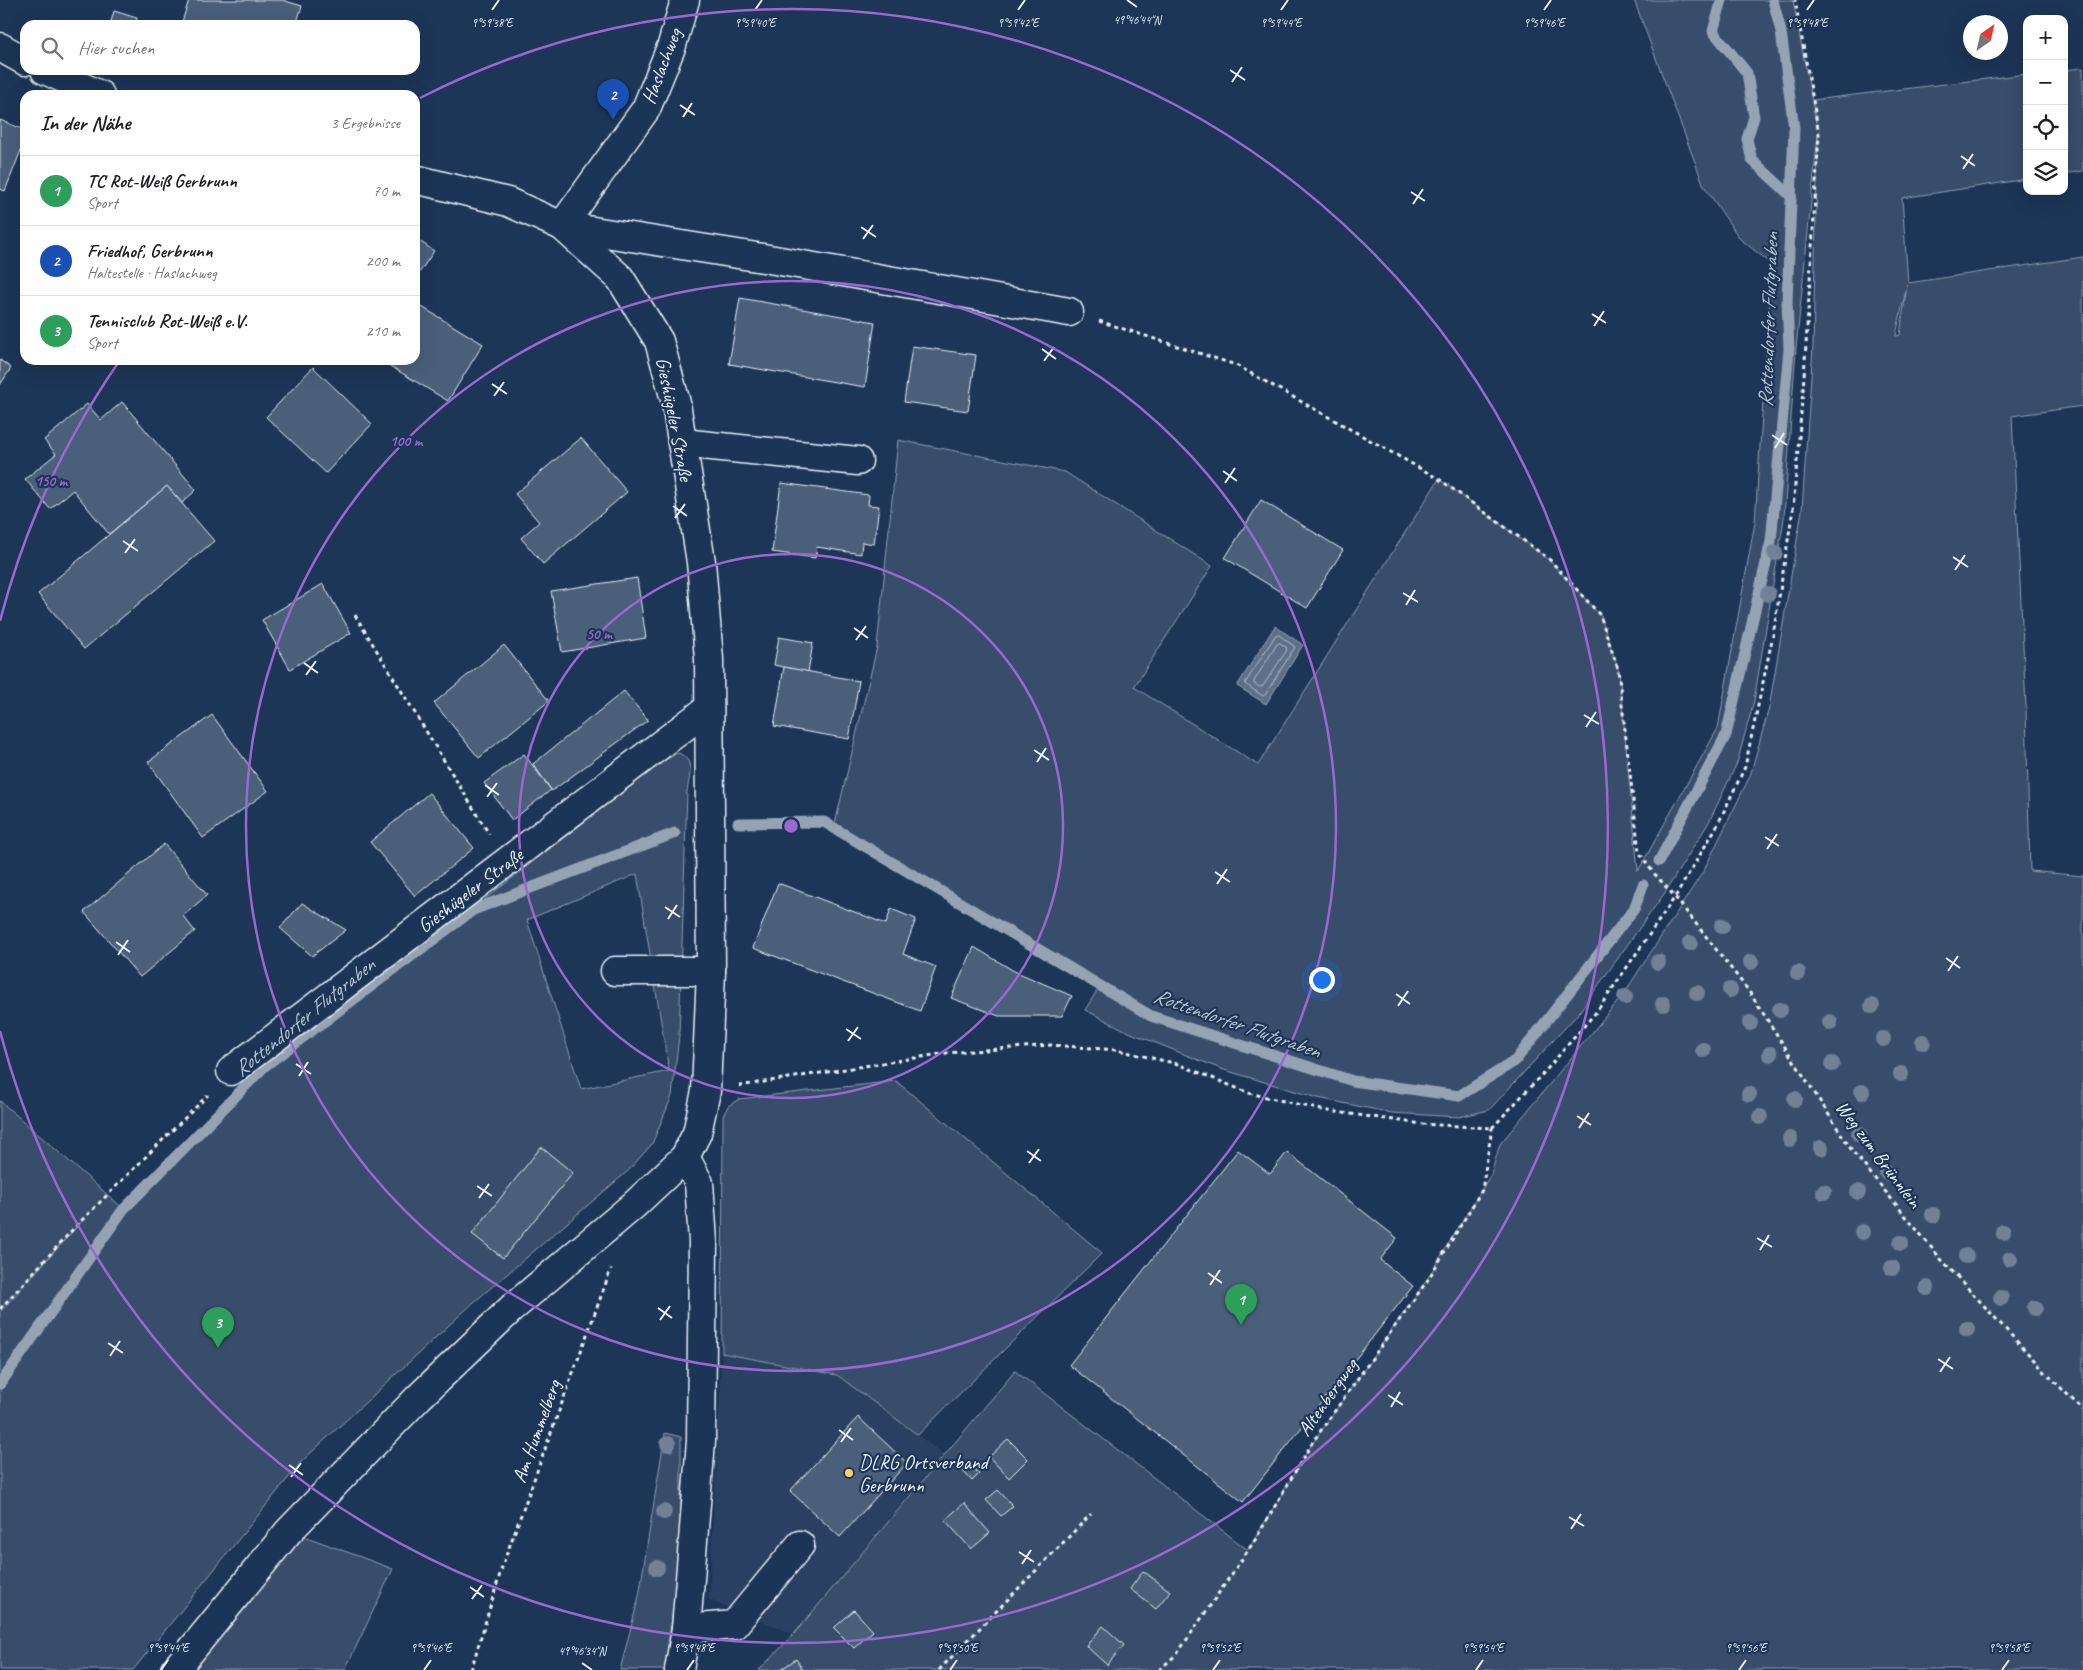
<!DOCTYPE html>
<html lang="de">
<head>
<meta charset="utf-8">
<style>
  body { margin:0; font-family:Caveat,sans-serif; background:#f6f6f6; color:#202124 }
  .controls { position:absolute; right:15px; top:15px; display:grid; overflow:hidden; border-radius:10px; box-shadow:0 5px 20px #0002 }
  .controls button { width:45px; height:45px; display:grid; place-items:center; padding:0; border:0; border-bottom:1px solid #e0e0e0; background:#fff; color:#202124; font:25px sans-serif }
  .compass { position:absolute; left:1963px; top:15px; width:45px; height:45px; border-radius:50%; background:#fff; box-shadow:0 5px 20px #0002; rotate:34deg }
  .you { position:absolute; left:1321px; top:979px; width:18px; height:18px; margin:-12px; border:4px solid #fff; border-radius:50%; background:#1a73e8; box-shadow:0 0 0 8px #1a73e833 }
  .badge { display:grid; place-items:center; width:32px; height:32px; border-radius:50%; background:#7c3aed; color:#fff; font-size:16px; font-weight:700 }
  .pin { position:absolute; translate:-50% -41px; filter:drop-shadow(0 1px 2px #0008) }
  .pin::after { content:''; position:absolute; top:26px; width:18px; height:15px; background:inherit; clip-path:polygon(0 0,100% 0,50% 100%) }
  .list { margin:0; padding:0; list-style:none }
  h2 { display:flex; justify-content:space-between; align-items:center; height:65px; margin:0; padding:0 20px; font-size:21px }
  h2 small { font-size:16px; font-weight:400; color:#757577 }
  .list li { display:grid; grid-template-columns:32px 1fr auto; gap:15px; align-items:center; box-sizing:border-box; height:70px; padding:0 20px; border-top:1px solid #e0e0e0 }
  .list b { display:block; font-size:19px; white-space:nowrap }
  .list p { margin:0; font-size:16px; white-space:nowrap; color:#757577 }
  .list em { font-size:16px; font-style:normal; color:#757577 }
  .icon { flex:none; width:28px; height:28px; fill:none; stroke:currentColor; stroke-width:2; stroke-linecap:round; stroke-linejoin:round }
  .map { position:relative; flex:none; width:2083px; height:1670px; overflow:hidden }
  .search { position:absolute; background:#fff; box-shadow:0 5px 20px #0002; left:20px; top:20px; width:400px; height:55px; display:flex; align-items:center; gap:12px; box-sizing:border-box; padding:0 18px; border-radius:15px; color:#757577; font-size:19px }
  .panel { position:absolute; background:#fff; box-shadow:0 5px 20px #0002; left:20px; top:90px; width:400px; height:275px; border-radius:15px }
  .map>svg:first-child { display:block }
</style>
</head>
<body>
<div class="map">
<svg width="2083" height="1670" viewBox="0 0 2083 1670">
  <rect width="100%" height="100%" fill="#1d3557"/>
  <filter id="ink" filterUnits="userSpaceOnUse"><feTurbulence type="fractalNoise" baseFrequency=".02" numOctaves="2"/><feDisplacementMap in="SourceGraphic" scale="10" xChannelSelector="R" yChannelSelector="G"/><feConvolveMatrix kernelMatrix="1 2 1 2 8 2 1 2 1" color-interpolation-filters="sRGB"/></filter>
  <g filter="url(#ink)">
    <!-- built -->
    <polygon fill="#2a4162" points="722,1353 837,1375 943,1454 794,1634 709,1600"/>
    <!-- green -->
    <g fill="#374d6c" stroke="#909fb2" fill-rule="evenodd">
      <path d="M1634 0H1793L1816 122 1813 100 2027 74V179L1902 198 1908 283 2083 257V406L2012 416 2026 707 2030 871 2083 876V1670H759L794 1634 1015 1371 1248 1550 1312 1444 1426 1281 1491 1174 1500 1144 1623 995 1703 872 1750 776 1769 708 1802 510 1813 346 1818 135 1796 348 1784 518 1754 701 1737 763 1709 822 1664 894 1577 1015 1489 1110 1459 1117 1392 1113 1318 1098 1221 1069 1131 1033 1085 1010 1100 986 834 828 877 647 898 440 1065 472 1212 566 1134 687 1258 765 1439 479 1549 560 1601 616 1619 672 1638 871 1718 728 1755 522 1772 264 1740 239 1704 186ZM1907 285 1900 335 1896 336V335Z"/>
      <polygon points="2083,68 2083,171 2064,174 2064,70"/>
      <path d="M678 753C696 760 689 777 687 792L679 1036 672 1096 652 1144 628 1171 473 1303 302 1461 133 1670H0V1312L81 1222 0 1309V1101L125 1210 267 1064 403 963 661 762ZM637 874 669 1071 581 1089 527 920Z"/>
      <polygon points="896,1081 1102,1253 918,1435 837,1375 722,1353 723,1116 728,1106 739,1099"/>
      <polygon points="665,1433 681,1437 681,1549 665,1670 620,1670 639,1596"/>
      <polygon points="304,1536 393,1569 345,1670 191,1670"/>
    </g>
    <!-- water -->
    <polygon fill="#5d7089" stroke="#95a4b5" points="1275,626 1303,645 1266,704 1237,686"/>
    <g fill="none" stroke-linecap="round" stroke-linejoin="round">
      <!-- shore -->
      <g stroke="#b0bdcc" stroke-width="1">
        <polygon points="1276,635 1279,635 1295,647 1265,695 1263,696 1245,684"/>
        <polygon points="1280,643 1286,647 1287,650 1263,686 1260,687 1254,684 1254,681 1277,644"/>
      </g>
      <!-- stream -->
      <g stroke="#95a4b5" stroke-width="11">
        <polyline points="1722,0 1713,31 1747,73 1754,117 1747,139 1752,160 1791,196"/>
        <polyline points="738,823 824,822 1151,1016 1353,1081 1459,1096 1515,1061 1634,909 1643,885"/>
        <polyline points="1659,861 1726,735 1771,541 1789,349 1787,301 1794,128 1781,32 1773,0"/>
        <polyline points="0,1384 123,1210 266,1065 473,910 675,833"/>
      </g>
    </g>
    <!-- building -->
    <g fill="#495e7a" stroke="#e8f1f8">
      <polygon points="189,0 282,0 302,6 296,25 181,25"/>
      <polygon points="114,11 137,18 135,25 110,25"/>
      <polygon points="0,120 25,130 25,140 5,191 0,189"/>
      <polygon points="415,238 434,251 417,276 415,274"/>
      <polygon points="740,298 875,322 865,387 729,364"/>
      <polygon points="417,304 483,344 448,401 382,361 415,360 415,307"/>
      <polygon points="912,346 976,355 968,411 904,402"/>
      <polygon points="0,360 11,368 0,385"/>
      <polygon points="313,367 372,424 326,473 266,417"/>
      <polygon points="122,402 196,490 182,503 167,486 109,534 73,490 50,509 25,479 56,454 44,440 87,404 101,420"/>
      <polygon points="581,438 627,492 543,564 521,538 539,522 515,494"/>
      <polygon points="781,483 869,495 868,505 879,506 874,544 862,542 861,554 817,547 815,558 772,552"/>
      <polygon points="167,486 214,541 84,649 38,594"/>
      <polygon points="1261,500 1343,550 1307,608 1225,558"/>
      <polygon points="637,578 646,638 562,652 551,591"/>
      <polygon points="323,584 351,633 290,669 262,620"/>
      <polygon points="779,637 813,643 808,672 774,665"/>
      <polygon points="504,645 549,701 479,758 434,703"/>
      <polygon points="784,667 859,681 849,739 774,726"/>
      <polygon points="624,691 648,720 552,791 533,764"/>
      <polygon points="212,715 268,791 203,838 148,762"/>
      <polygon points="524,754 551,790 512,820 484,783"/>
      <polygon points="429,793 474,848 415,896 370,842"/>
      <polygon points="164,844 207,895 183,916 195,931 140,977 84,912"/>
      <polygon points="778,883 886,924 891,909 916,919 903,954 936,967 920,1011 753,948"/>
      <polygon points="302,903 346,930 312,956 280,928"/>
      <polygon points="974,947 1014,971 1072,996 1062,1016 999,1016 951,998"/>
      <polygon points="541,1147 573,1173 503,1258 472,1234"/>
      <polygon points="1238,1150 1270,1174 1287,1152 1397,1238 1380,1260 1413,1286 1243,1502 1069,1365"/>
      <polygon points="858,1417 907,1463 840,1537 790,1491"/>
      <polygon points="1008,1439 1028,1459 1009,1478 989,1457"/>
      <polygon points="970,1464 979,1474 972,1481 963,1471"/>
      <polygon points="998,1490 1013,1506 1001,1516 986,1500"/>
      <polygon points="964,1503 990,1533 971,1549 945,1520"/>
      <polygon points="1143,1571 1170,1591 1156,1609 1130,1589"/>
      <polygon points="854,1610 873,1631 854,1648 834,1628"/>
      <polygon points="1103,1626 1124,1645 1107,1665 1086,1646"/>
      <polygon points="796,1659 803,1670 780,1670"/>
    </g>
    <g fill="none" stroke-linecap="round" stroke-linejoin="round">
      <defs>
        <g id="minor">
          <polyline points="0,47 25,61"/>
          <polyline points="45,70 100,95"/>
          <polyline points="415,179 508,202 562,226 769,259 1069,312"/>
          <polyline points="562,226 646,109 672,45 685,0"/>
          <polyline points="682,443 858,461"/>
          <polyline points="615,971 711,971"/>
          <polyline points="231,1071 709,708"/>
          <polyline points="686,1629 734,1625 800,1545"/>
          <polyline points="175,1670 288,1532 419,1397 511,1309 634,1205 685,1157 697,1133 706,1091 711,971 709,659 701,562 676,403 659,341 620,278 562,226"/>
          <polyline points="679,1670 686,1629 701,1441 703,1242 699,1183 685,1157"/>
        </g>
      </defs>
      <!-- minor casing -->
      <use href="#minor" stroke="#e8f1f8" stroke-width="31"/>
      <!-- path -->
      <g stroke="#e8f1f8" stroke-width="3" stroke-dasharray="4 4" stroke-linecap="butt">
        <polyline points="1099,321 1236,365 1439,479 1549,559 1600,615 1618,669 1639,852 1652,871 1675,897 1748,990 1853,1152 1940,1258 2046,1373 2083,1410"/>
        <polyline points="355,615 489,834"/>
        <polyline points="739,1086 946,1053 1051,1045 1117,1050 1178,1064 1249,1093 1322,1110 1422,1124 1492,1128"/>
        <polyline points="1492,1128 1548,1068 1597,1011 1675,897 1717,826 1745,767 1773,635 1793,509 1804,377 1819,134 1795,0"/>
        <polyline points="0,1309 75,1227 208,1095"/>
        <polyline points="471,1670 503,1564 611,1269"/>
        <polyline points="939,1670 1091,1514"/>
        <polyline points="1159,1670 1177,1654 1255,1540 1312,1443 1427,1281 1482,1190 1492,1128"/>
      </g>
      <!-- minor -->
      <use href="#minor" stroke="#1d3557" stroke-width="28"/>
    </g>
    <!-- trees -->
    <g fill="#708198">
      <circle cx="1775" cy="553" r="8"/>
      <circle cx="1768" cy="594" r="8"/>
      <circle cx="1722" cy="926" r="8"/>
      <circle cx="1690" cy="943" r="8"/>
      <circle cx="1658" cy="962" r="8"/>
      <circle cx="1751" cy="962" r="8"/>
      <circle cx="1798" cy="973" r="8"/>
      <circle cx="1730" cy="990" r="8"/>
      <circle cx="1697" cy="993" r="8"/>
      <circle cx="1625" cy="997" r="8"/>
      <circle cx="1663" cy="1004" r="8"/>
      <circle cx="1872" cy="1006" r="8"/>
      <circle cx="1780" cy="1010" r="8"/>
      <circle cx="1830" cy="1022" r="8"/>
      <circle cx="1750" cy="1023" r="8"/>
      <circle cx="1883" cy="1039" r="8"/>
      <circle cx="1923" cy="1042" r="8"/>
      <circle cx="1703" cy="1050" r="8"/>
      <circle cx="1770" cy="1054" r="8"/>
      <circle cx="1832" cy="1064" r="8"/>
      <circle cx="1901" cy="1074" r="8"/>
      <circle cx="1862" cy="1092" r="8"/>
      <circle cx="1749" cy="1094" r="8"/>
      <circle cx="1795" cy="1099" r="8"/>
      <circle cx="1760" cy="1117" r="8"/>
      <circle cx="1859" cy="1134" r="8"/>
      <circle cx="1790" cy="1139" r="8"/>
      <circle cx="1821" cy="1148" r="8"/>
      <circle cx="1887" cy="1173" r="8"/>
      <circle cx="1824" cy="1192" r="8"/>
      <circle cx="1858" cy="1192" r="8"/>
      <circle cx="1933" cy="1215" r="8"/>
      <circle cx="1862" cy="1232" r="8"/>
      <circle cx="2003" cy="1232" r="8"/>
      <circle cx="1901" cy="1243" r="8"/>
      <circle cx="1966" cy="1256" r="8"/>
      <circle cx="2010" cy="1259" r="8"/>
      <circle cx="1892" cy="1268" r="8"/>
      <circle cx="1927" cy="1288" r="8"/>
      <circle cx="2001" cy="1298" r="8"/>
      <circle cx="2035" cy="1308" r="8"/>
      <circle cx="1967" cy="1329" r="8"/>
      <circle cx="668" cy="1444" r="8"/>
      <circle cx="664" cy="1512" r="8"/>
      <circle cx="657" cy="1568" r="8"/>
    </g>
  </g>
  <!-- ticks -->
  <path fill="none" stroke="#e8f1f8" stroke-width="2" d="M1127 0 1137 7M492 10 499 0M755 10 762 0M1018 10 1025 0M1281 10 1288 0M1544 10 1551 0M1807 10 1814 0M1230 70 1245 80M1232 82 1242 67M680 105 695 115M683 117 692 103M1961 156 1975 166M1963 169 1973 154M1411 192 1425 201M1413 204 1423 189M861 227 876 237M863 239 873 225M1592 314 1606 323M1594 326 1604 311M1042 349 1056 359M1044 361 1054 347M492 384 507 394M494 396 504 382M1772 435 1787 445M1775 448 1784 433M1223 471 1237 481M1225 483 1235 468M673 506 687 516M675 518 685 504M123 541 138 551M125 553 135 539M1953 557 1968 567M1955 570 1965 555M1403 593 1418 602M1406 605 1415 590M854 628 868 638M856 640 866 626M304 663 318 673M306 675 316 661M1584 715 1599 724M1586 727 1596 712M1034 750 1049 760M1037 762 1046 748M485 785 499 795M487 797 497 783M1765 837 1779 846M1767 849 1777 834M1215 872 1230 882M1217 884 1227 869M665 907 680 917M668 919 677 905M116 942 130 952M118 955 128 940M1946 958 1960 968M1948 971 1958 956M1396 994 1410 1004M1398 1006 1408 991M846 1029 861 1039M848 1041 858 1027M296 1064 311 1074M299 1076 308 1062M1577 1116 1591 1125M1579 1128 1589 1113M1027 1151 1041 1161M1029 1163 1039 1149M477 1186 492 1196M479 1198 489 1184M1757 1238 1772 1247M1760 1250 1769 1235M1208 1273 1222 1283M1210 1285 1220 1270M658 1308 672 1318M660 1320 670 1306M108 1343 123 1353M110 1356 120 1341M1938 1359 1953 1369M1940 1372 1950 1357M1388 1395 1403 1405M1391 1407 1400 1392M839 1430 853 1440M841 1442 851 1428M289 1465 303 1475M291 1477 301 1463M1569 1517 1584 1526M1571 1529 1581 1514M1019 1552 1034 1562M1022 1564 1031 1550M470 1587 484 1597M472 1599 482 1585M582 1663 592 1670M161 1670 168 1660M424 1670 431 1660M687 1670 694 1660M950 1670 957 1660M1213 1670 1220 1660M1476 1670 1483 1660M1739 1670 1746 1660M2002 1670 2009 1660"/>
  <!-- distance rings -->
  <g fill="none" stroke="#9c67d0" stroke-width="2.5">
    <circle cx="791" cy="826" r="272"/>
    <circle cx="791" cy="826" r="545"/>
    <path d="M0 621A817 817 0 0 1 118 363M420 98A817 817 0 1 1 0 1031"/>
  </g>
  <!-- markers -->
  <circle fill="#ffd166" stroke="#1d3557" stroke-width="2" cx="849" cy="1473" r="5"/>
  <g text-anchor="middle" stroke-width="4.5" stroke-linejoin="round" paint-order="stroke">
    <!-- street labels -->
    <g font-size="20" fill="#e8f1f8" stroke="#1d3557">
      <text transform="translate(661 66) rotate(-69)" y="7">Haslachweg</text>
      <text transform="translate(675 419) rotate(79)" y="7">Gieshügeler Straße</text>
      <text transform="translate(470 890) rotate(-37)" y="7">Gieshügeler Straße</text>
      <text transform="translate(1879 1154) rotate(53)" y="7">Weg zum Brünnlein</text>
      <text transform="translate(1327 1397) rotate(-55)" y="7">Altenbergweg</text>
      <text transform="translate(536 1431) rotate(-70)" y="7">Am Hummelberg</text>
    </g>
    <!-- poi labels -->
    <g font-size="20" fill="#e8f1f8" stroke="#1d3557" text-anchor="start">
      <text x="859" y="1469">DLRG Ortsverband<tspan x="859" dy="23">Gerbrunn</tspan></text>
    </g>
    <!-- water labels -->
    <g font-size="21" font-style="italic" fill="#b7c4d1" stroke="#1d3557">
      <text transform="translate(1768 320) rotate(-88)" y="7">Rottendorfer Flutgraben</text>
      <text transform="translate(304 1017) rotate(-39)" y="7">Rottendorfer Flutgraben</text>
      <text transform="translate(1237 1023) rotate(19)" y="7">Rottendorfer Flutgraben</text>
    </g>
  </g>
  <g font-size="12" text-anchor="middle" fill="#e8f1f8" stroke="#1d3557" stroke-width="4.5" stroke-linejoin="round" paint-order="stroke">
    <text x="1137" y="24">49°46'44"N</text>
    <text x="1018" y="27">9°59'42"E</text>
    <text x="1281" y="27">9°59'44"E</text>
    <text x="1544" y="27">9°59'46"E</text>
    <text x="1807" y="27">9°59'48"E</text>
    <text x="492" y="27">9°59'38"E</text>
    <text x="755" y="27">9°59'40"E</text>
    <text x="168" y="1652">9°59'44"E</text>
    <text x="431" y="1652">9°59'46"E</text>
    <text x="694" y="1652">9°59'48"E</text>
    <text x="957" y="1652">9°59'50"E</text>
    <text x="1220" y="1652">9°59'52"E</text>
    <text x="1483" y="1652">9°59'54"E</text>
    <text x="1746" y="1652">9°59'56"E</text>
    <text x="2009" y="1652">9°59'58"E</text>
    <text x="582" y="1655">49°46'34"N</text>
  </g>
  <circle cx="791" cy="826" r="8" fill="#9c67d0" stroke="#1d3557" stroke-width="2.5"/>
  <g font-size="15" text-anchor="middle" font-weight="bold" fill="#9c67d0" stroke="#1d3557" stroke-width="4.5" stroke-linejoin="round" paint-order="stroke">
    <text x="406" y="446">100 m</text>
    <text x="51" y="486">150 m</text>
    <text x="599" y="639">50 m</text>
  </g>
</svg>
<div class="controls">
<button>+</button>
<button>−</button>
<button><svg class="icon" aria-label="locate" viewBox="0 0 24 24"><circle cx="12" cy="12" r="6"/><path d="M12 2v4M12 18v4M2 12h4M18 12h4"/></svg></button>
<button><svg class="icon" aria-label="layers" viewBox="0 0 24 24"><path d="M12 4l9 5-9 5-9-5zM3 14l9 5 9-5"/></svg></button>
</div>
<svg class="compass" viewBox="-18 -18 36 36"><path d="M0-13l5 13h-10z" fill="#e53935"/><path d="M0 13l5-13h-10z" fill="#757577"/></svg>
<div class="you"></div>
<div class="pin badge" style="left:1241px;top:1325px;background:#2e9e5b">1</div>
<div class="pin badge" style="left:613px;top:120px;background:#1a4fb4">2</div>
<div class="pin badge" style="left:218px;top:1348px;background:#2e9e5b">3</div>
<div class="search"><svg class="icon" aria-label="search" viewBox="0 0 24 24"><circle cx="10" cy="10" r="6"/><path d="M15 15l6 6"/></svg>Hier suchen</div>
<section class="panel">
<h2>In der Nähe<small>3 Ergebnisse</small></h2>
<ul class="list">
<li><span class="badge" style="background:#2e9e5b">1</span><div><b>TC Rot-Weiß Gerbrunn</b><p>Sport</p></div><em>70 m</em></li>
<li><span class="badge" style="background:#1a4fb4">2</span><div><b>Friedhof, Gerbrunn</b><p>Haltestelle · Haslachweg</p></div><em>200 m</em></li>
<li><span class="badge" style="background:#2e9e5b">3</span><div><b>Tennisclub Rot-Weiß e.V.</b><p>Sport</p></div><em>210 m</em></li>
</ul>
</section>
</div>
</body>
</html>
